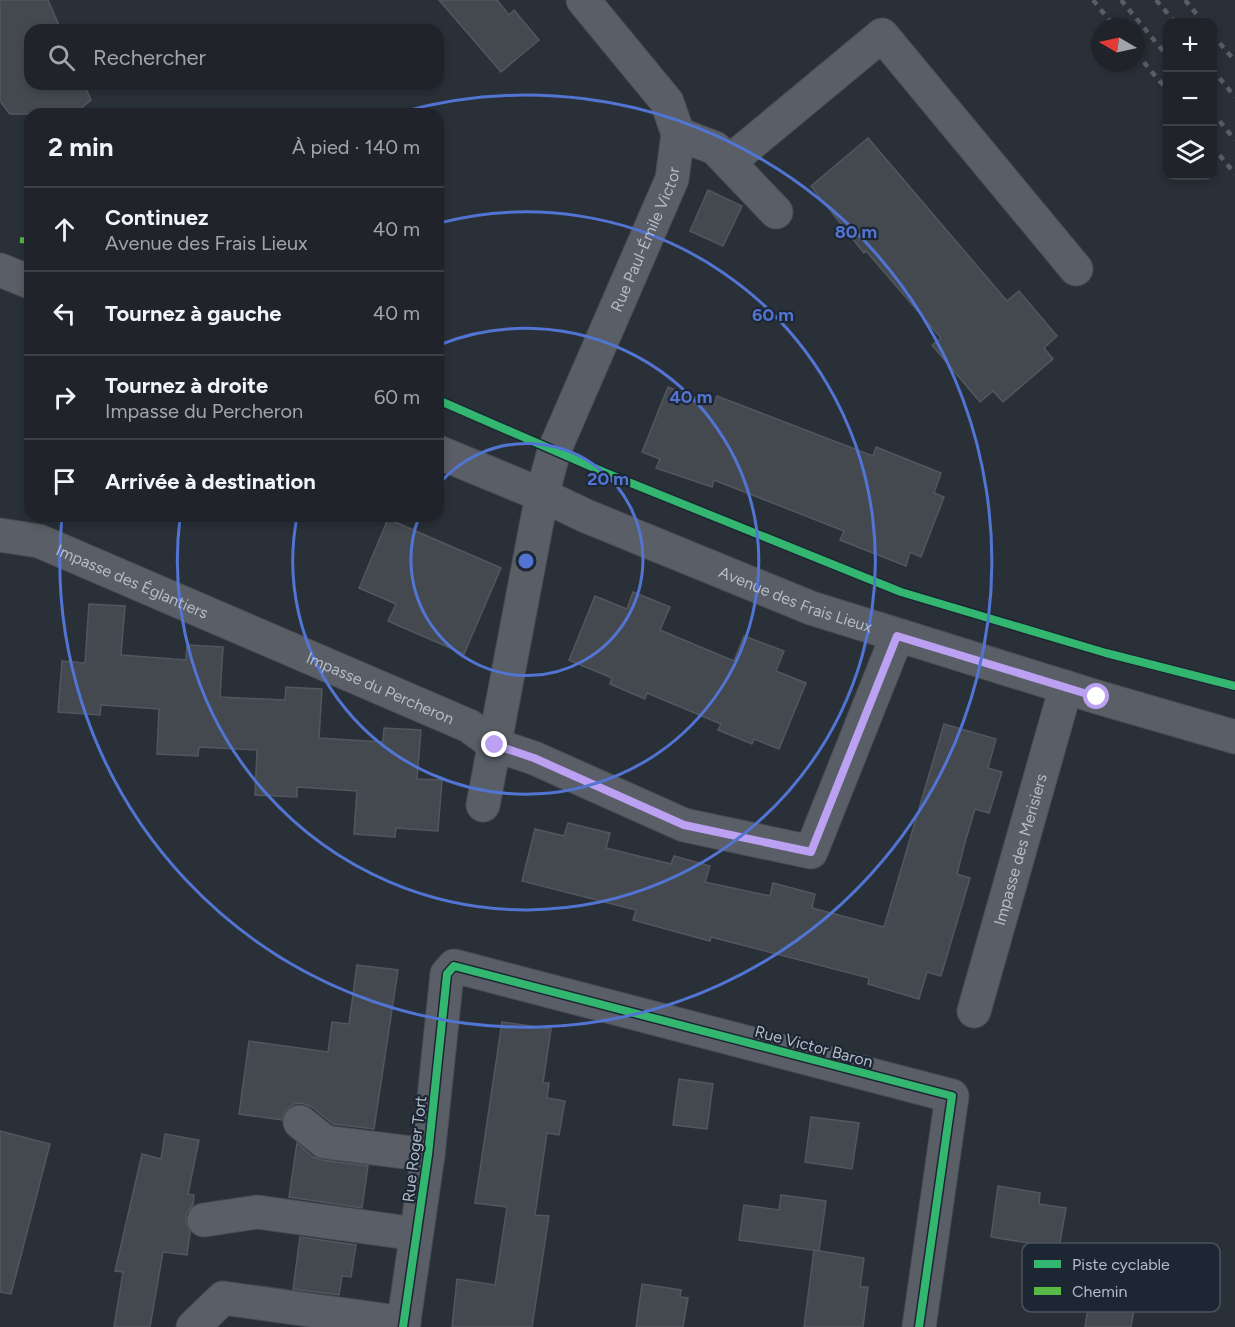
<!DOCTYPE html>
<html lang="fr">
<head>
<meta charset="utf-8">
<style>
  body { margin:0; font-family:Figtree,sans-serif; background:#282c32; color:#f1f3f6 }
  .controls { position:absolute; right:18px; top:18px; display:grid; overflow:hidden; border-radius:12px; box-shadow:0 3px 9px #0003 }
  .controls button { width:54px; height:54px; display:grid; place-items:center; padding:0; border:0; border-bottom:2px solid #3d4147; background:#20242a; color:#f1f3f6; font:30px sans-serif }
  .compass { position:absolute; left:1091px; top:18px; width:54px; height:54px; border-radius:50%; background:#20242a; box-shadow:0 3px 9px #0003; rotate:279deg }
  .stop { position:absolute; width:18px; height:18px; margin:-14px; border:4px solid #bca0f2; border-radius:50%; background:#fff }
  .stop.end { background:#bca0f2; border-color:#fff; box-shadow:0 2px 6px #0008 }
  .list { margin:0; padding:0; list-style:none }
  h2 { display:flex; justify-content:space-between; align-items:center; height:78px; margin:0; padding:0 24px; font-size:26px }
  h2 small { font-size:20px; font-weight:400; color:#a2a4a8 }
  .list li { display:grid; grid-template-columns:39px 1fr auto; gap:18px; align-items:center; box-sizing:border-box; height:84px; padding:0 24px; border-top:2px solid #3d4147 }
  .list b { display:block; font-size:22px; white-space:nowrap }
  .list p { margin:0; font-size:20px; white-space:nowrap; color:#a2a4a8 }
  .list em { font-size:20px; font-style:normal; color:#a2a4a8 }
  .icon { flex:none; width:33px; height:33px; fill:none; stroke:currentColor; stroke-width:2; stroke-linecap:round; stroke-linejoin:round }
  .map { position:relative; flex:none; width:1235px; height:1327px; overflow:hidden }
  .search { position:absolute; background:#20242a; box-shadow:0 3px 9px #0003; left:24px; top:24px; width:420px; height:66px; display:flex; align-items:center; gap:15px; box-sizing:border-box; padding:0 21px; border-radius:18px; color:#a2a4a8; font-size:22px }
  .panel { position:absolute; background:#20242a; box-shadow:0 3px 9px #0003; left:24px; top:108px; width:420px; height:414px; border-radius:18px }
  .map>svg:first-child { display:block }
</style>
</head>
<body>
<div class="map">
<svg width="1235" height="1327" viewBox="0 0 1235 1327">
  <rect width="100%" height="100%" fill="#2a3038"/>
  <!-- building -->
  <g fill="#444950" stroke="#52575f" stroke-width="1.5">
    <polygon points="0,0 48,0 61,30 30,30 30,84 84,84 91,100 74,114 10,114 0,101"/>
    <polygon points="439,0 497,0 509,15 514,10 539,40 501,72"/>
    <polygon points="868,138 1007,301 1019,291 1057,336 1044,348 1053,359 1003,402 993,391 980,402 932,345 941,338 866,251 864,253 811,186"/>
    <polygon points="708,190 742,206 723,246 690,231"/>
    <polygon points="668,387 714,405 717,396 873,456 876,447 941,473 934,493 944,497 921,557 910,552 906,566 840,540 844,531 714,480 712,487 656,468 660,459 642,452"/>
    <polygon points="388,519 501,568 464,654 388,621 396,604 359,588"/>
    <polygon points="633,592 670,607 660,630 734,661 744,636 784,651 776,671 806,683 779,749 754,739 752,744 718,730 721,724 647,693 645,699 610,684 612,678 569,660 595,596 627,609"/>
    <polygon points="89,604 125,606 121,655 186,660 187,645 223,647 220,697 285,700 286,687 322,689 319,738 383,742 384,728 421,730 417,779 442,780 438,831 396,828 395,837 354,834 357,791 297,787 297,797 255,795 257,750 199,747 198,756 157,754 159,709 101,705 100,715 58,712 62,661 85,663"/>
    <polygon points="944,724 996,739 988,768 1002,772 989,813 975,809 966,839 957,874 970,878 941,976 927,972 919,999 868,984 869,978 711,937 710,941 633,920 636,910 522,881 535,829 564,836 568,823 610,833 606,848 671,864 674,856 710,866 705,882 770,896 773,883 815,894 812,908 884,927"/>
    <polygon points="357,965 398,970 374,1129 333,1124 312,1107 302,1103 294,1104 286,1110 282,1120 239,1114 249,1041 328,1052 332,1022 349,1024"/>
    <polygon points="502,1022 551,1029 543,1083 549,1083 547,1098 565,1101 559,1135 547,1133 535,1215 549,1216 532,1327 452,1327 457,1279 495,1285 507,1207 475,1203"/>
    <polygon points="679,1079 713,1084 707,1129 673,1125"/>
    <polygon points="811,1117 859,1123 852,1169 805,1162"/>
    <polygon points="0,1131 50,1144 11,1294 0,1292"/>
    <polygon points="165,1134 199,1140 188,1194 194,1195 193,1205 186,1214 186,1223 190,1232 187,1255 163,1252 150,1327 114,1327 123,1272 115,1271 142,1154 161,1159"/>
    <polygon points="297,1143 313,1157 322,1160 368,1166 362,1208 289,1197"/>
    <polygon points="998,1186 1040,1193 1039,1204 1066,1208 1059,1248 991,1237"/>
    <polygon points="781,1195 826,1201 819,1251 739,1240 744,1205 779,1210"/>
    <polygon points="300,1237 356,1245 351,1277 342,1276 339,1295 293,1289"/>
    <polygon points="814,1250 864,1258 860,1287 868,1287 863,1327 804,1327"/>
    <polygon points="1093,1279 1138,1286 1131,1327 1085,1327"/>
    <polygon points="642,1284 681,1290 680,1297 688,1298 683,1327 636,1327"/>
  </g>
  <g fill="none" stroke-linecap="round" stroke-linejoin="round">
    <defs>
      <g id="minor">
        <polyline points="678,134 715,148 776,212"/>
        <polyline points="729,162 882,35 1076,269"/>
        <polyline points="0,270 30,282"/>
        <path id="s1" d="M438 452 542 495 586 516 811 608 1097 697 1235 737"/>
        <path id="s2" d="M0 535 39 541 469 726 495 745 534 758 684 825 811 852 897 636"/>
        <path id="s3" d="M483 805 542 495 554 451 672 179 678 134 667 102 583 0"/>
        <path id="s4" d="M974 1011 1066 687"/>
        <polyline points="300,1122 325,1142 428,1155"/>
        <polyline points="204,1220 257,1212 416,1234"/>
        <polyline points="193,1327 223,1298 404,1323"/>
        <polyline points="403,1327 428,1155 447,974 454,966 952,1096 919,1327"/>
      </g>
    </defs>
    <!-- minor casing -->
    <use href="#minor" stroke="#484c53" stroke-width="35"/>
    <!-- minor -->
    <use href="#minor" stroke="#5a5e66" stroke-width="33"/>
    <!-- rail -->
    <g stroke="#595d64" stroke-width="4.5" stroke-dasharray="6 6" stroke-linecap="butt">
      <polyline points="1093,0 1115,27"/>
      <polyline points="1121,0 1168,57"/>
      <polyline points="1156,0 1175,22"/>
      <polyline points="1185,0 1203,22"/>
      <polyline points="1212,34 1235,61"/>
      <polyline points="1136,53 1168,91"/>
      <polyline points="1212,69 1235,97"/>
      <polyline points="1212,112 1235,140"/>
      <polyline points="1212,146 1235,174"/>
    </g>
    <!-- quiet -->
    <polyline stroke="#58b947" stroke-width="6" stroke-dasharray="12 6" stroke-linecap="butt" points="20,240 30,241"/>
    <defs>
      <g id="cycleway">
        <polyline points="438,400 606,473 901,592 1106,653 1235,686"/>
        <polyline points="403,1327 428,1155 447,974 454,966 952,1096 919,1327"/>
      </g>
    </defs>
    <!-- cycleway casing -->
    <use href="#cycleway" stroke="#1d2633" stroke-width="11"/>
    <!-- cycleway -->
    <use href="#cycleway" stroke="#33b770" stroke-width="8"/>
  </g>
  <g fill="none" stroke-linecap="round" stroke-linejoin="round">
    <!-- route -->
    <polyline stroke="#bca0f2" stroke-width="8" points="495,745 534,758 684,825 811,852 897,636 1097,697"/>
  </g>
  <!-- distance rings -->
  <g fill="none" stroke="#5274d3" stroke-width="3">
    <path d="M438 485A116 116 0 1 1 419 517"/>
    <path d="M439 345A233 233 0 1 1 297 517"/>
    <path d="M439 223A349 349 0 1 1 180 518"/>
    <path d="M398 113A466 466 0 1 1 62 516"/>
  </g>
  <g text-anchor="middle" stroke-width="4.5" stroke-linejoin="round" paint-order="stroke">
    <!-- street labels -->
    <g font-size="16" fill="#b4bcc9" stroke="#1d2633">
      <text dy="6" stroke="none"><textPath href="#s3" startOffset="592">Rue Paul-Émile Victor</textPath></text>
      <text dy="6" stroke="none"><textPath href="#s2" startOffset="141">Impasse des Églantiers</textPath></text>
      <text dy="6" stroke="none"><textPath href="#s1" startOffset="387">Avenue des Frais Lieux</textPath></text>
      <text dy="6" stroke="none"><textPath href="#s2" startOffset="411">Impasse du Percheron</textPath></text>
      <text dy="6" stroke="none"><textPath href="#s4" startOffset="168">Impasse des Merisiers</textPath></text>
      <text transform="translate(814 1046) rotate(15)" y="6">Rue Victor Baron</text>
      <text transform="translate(414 1149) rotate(-83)" y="6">Rue Roger Tort</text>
    </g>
  </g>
  <!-- legend -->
  <rect x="1022" y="1243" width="198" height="69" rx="9" fill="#1d2633" stroke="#4a5360" stroke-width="1.5"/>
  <rect x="1034" y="1260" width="27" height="8" fill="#33b770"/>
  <rect x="1034" y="1287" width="27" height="8" fill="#58b947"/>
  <g font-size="16" fill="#b4bcc9">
    <text x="1072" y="1270">Piste cyclable</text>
    <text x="1072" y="1297">Chemin</text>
  </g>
  <circle cx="526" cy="561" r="9" fill="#5274d3" stroke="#1d2633" stroke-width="3"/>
  <g font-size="18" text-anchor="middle" font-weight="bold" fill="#5274d3" stroke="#1d2633" stroke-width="4.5" stroke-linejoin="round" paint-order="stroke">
    <text x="856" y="238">80 m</text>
    <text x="773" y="321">60 m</text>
    <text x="691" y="403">40 m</text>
    <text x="608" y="485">20 m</text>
  </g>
</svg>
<div class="controls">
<button>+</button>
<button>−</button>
<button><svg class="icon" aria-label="layers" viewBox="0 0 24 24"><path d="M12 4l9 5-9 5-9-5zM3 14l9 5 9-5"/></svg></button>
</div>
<svg class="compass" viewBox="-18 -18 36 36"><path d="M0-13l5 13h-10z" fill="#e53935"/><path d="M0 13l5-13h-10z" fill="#a2a4a8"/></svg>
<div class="stop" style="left:1097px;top:697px"></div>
<div class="stop end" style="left:495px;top:745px"></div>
<div class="search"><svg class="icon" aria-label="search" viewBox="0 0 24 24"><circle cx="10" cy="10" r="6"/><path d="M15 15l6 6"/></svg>Rechercher</div>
<section class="panel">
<h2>2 min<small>À pied · 140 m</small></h2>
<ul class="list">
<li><svg class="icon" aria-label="ahead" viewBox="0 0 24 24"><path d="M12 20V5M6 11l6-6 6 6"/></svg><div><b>Continuez</b><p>Avenue des Frais Lieux</p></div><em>40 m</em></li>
<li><svg class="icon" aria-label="left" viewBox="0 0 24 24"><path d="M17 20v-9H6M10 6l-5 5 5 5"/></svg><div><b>Tournez à gauche</b></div><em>40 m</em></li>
<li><svg class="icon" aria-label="right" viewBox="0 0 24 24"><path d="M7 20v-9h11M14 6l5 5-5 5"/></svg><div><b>Tournez à droite</b><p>Impasse du Percheron</p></div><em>60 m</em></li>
<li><svg class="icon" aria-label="arrive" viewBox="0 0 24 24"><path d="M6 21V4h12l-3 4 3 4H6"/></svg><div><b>Arrivée à destination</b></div></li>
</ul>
</section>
</div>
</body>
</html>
